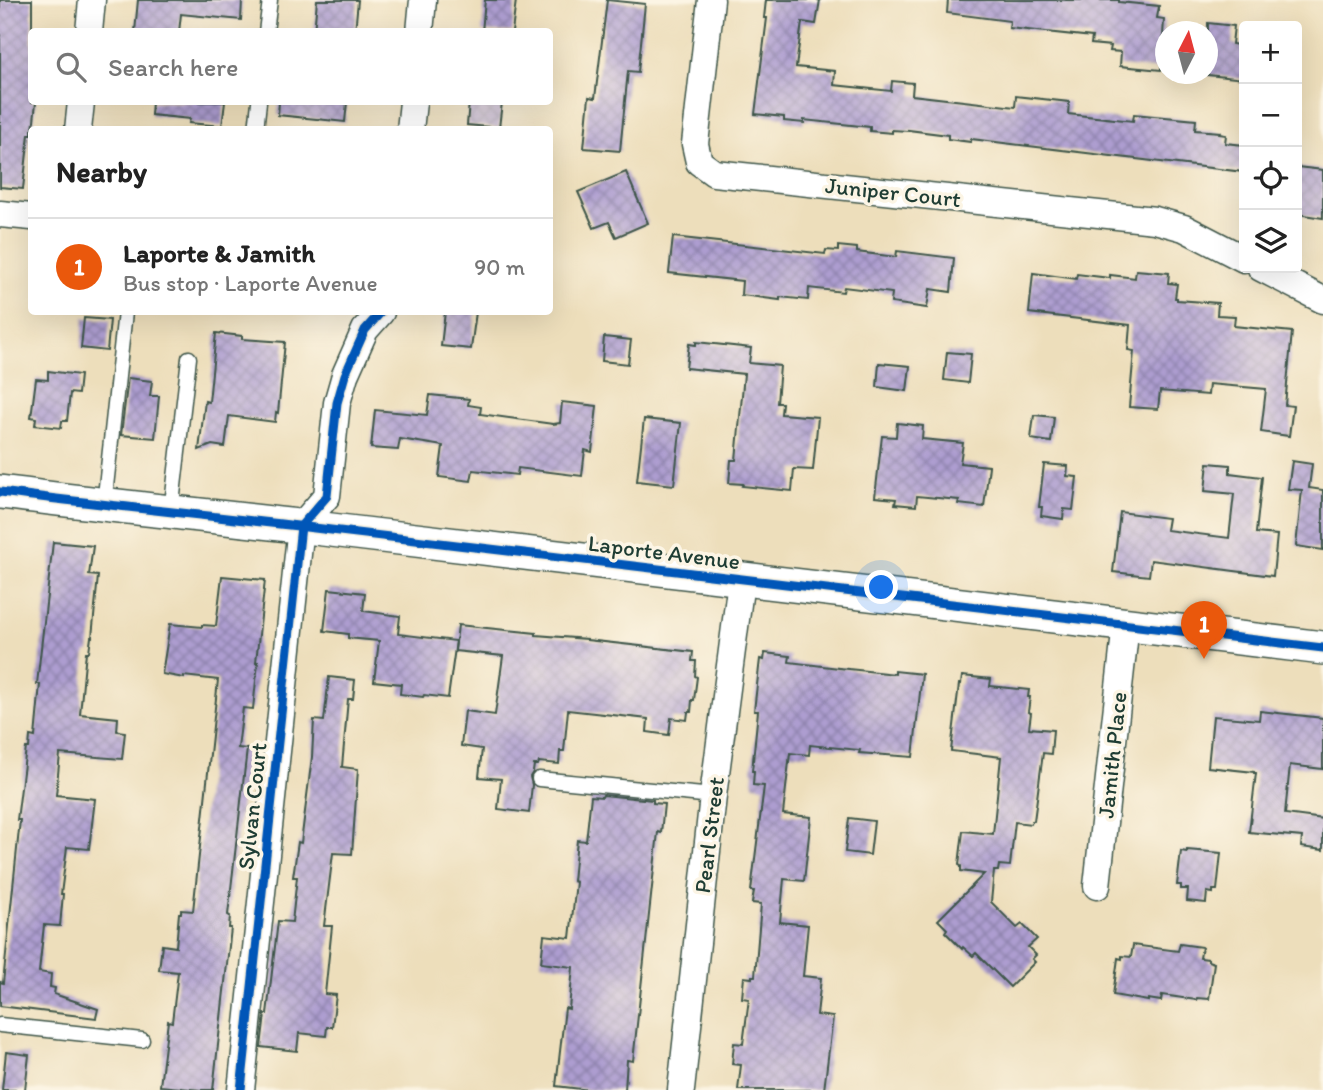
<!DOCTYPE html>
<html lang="en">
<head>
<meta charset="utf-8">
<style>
  body { margin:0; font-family:Itim,sans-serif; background:#f6f6f6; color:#222 }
  .controls { position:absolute; right:21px; top:21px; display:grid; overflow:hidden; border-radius:7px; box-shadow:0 7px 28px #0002 }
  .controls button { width:63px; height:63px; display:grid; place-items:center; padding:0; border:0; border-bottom:2px solid #e0e0e0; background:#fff; color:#222; font:35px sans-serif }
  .compass { position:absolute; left:1155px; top:21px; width:63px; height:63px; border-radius:50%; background:#fff; box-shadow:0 7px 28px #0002; rotate:6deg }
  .you { position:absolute; left:882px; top:588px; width:24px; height:24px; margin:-18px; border:5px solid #fff; border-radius:50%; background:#1a73e8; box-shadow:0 0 0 10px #1a73e833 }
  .badge { display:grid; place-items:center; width:46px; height:46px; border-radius:50%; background:#ea580c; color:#fff; font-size:23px; font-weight:700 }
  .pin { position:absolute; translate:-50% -58px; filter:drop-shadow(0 2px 4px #0008) }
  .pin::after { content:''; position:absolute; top:37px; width:24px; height:21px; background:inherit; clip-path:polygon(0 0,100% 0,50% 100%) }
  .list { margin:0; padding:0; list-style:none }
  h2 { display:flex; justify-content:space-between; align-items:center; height:91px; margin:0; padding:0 28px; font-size:30px }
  h2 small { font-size:23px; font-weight:400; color:#767676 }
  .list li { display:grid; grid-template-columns:46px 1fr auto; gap:21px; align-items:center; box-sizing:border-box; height:98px; padding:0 28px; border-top:2px solid #e0e0e0 }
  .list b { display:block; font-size:26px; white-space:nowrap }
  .list p { margin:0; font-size:23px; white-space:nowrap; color:#767676 }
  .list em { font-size:23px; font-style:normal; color:#767676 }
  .icon { flex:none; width:38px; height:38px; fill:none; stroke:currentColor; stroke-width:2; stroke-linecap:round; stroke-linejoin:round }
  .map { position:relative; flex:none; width:1323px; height:1090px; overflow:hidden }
  .search { position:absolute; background:#fff; box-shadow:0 7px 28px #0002; left:28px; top:28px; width:525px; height:77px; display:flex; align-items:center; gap:18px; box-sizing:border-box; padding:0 24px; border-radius:7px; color:#767676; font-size:26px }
  .panel { position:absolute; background:#fff; box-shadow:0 7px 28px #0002; left:28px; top:126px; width:525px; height:189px; border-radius:7px }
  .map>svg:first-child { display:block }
</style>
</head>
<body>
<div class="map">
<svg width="1323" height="1090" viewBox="0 0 1323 1090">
  <defs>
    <pattern id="building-cross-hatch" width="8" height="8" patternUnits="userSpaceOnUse" patternTransform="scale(1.75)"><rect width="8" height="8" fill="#ad9dd0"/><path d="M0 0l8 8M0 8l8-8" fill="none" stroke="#8c81aa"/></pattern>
  </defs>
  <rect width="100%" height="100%" fill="#fcf5e5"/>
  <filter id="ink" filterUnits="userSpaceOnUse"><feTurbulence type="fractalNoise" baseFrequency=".0143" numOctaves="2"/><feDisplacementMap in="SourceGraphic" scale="14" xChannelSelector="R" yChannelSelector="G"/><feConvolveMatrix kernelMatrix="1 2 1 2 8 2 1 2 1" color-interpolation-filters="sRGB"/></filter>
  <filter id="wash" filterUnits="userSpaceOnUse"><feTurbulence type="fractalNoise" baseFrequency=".00686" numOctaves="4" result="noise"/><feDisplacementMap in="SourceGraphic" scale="28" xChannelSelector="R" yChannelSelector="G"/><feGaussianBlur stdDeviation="1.57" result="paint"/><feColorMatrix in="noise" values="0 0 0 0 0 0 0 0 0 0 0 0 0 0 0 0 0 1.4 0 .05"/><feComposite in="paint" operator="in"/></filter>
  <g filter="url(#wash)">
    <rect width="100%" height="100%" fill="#eddebb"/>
    <g id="blocks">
      <!-- building -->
      <g fill="url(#building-cross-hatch)">
        <polygon points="0,0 32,0 32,102 36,102 33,130 32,130 32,134 29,134 23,189 0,187"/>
        <polygon points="138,0 242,0 241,20 181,14 179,32 135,32"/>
        <polygon points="317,0 358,0 355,32 314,32"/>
        <polygon points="485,0 516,0 512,32 482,32"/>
        <polygon points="607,0 645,4 638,72 628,71 620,151 584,148 589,97 595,98"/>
        <polygon points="766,0 820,0 816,24 802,22 796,67 835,71 834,85 891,91 892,81 913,83 912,95 1015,107 1016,96 1069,102 1068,114 1133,121 1134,114 1196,120 1195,130 1220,132 1219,134 1226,135 1225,143 1244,145 1244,172 971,139 971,142 948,139 948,135 908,130 908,131 892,130 892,133 870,131 870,127 804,120 804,123 784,121 784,117 755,114 767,18 764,18"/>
        <polygon points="948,0 1119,0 1119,2 1159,6 1157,18 1164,19 1161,70 1120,66 1121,52 1110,51 1111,46 1091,44 1092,37 1009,28 1010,21 947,13"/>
        <polygon points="1208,23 1234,26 1232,44 1244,46 1244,79 1208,75"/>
        <polygon points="152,102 225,102 222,126 189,123 190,119 151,115"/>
        <polygon points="279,102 347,102 345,122 278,115"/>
        <polygon points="469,102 502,102 499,128 467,125"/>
        <polygon points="1297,167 1323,170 1323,218 1297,214"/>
        <polygon points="626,172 648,223 616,237 609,222 594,228 578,192"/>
        <polygon points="673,237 825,254 826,250 838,251 838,246 857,248 857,252 896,257 897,251 954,258 951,292 930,289 927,308 891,303 892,293 844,287 843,292 809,288 808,300 780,297 780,300 741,295 742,281 669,273"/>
        <polygon points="1136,270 1169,273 1168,283 1177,284 1175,298 1177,298 1177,300 1218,303 1217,315 1235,316 1234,326 1292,332 1285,405 1293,406 1289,436 1261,432 1266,389 1209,384 1208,395 1160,391 1158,409 1129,407 1134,351 1128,350 1130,325 1029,313 1033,273 1076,279 1077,274 1110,278 1110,275 1135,278"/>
        <polygon points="445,312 476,312 471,349 441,346"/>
        <polygon points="84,318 110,320 107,351 81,348"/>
        <polygon points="216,333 242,336 242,339 285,342 278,413 276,412 275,422 229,416 225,447 212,445 199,450 205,401 209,402"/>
        <polygon points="604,337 631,340 628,364 602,361"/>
        <polygon points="696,342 751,348 749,363 780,366 777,403 782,403 781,414 818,417 813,470 794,469 792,491 742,486 743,484 729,483 731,460 736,460 744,374 686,368 689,344 696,345"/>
        <polygon points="947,352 971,354 968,383 944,380"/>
        <polygon points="879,363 910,366 907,391 877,387"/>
        <polygon points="48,371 80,375 78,394 70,393 67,421 62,421 61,428 35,425 36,418 31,417 36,379 48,380"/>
        <polygon points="128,378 152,381 150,396 159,396 155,438 121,435"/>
        <polygon points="430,395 469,399 468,405 481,407 480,414 553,424 560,423 562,402 597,406 592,452 585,450 582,476 518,468 517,475 473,470 471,481 439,477 443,446 400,439 398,450 371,448 375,410 427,415"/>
        <polygon points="1034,415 1054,417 1051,442 1031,439"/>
        <polygon points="644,419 681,423 674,485 637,481"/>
        <polygon points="897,423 923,426 922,439 963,443 960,463 989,466 984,507 958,504 959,500 917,496 916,506 895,504 896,499 875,497 882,436 896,437"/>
        <polygon points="1292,461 1312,464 1309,488 1323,490 1323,550 1296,546 1302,490 1288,489"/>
        <polygon points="1208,463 1230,465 1230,473 1262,477 1256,533 1277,535 1273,576 1151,560 1149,576 1113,572 1120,512 1168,518 1166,530 1229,538 1234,494 1205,491"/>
        <polygon points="1044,464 1068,466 1067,476 1077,477 1073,510 1064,509 1063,519 1041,516 1042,507 1039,507"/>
        <polygon points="53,542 93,546 89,575 98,576 92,637 91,637 89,652 86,652 80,714 118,718 117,731 125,732 122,759 60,754 56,795 95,799 89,849 67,847 61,894 63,894 60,926 44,925 39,972 51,974 50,987 55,988 54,994 98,1009 96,1018 0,1006 0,982 3,983 20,820 17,820 26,748 29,748 30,736 35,737 40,684 37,684"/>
        <polygon points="222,576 265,580 256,662 258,662 253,709 243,708 238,748 247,749 228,915 230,916 229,928 231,928 213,1090 200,1090 160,1086 168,1021 172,1022 178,972 159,970 162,945 176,947 179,913 181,913 181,910 193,911 218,680 184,676 184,678 162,674 170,624 202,627 202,625 216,626"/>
        <polygon points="329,589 365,593 363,611 400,616 398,634 456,641 448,698 424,695 423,697 400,694 401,684 374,681 379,641 348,638 348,634 324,631"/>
        <polygon points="458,625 536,633 536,635 587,639 587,640 693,652 692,661 696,661 695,676 697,677 694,700 692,700 691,712 688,712 687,720 671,718 669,735 647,732 648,719 568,710 564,751 560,751 559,764 539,762 538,765 534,765 533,772 530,777 532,785 529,813 498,809 501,779 479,777 482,749 461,746 465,711 495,715 503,656 455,651"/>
        <polygon points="765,653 790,656 789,662 839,668 895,674 895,671 922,674 913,757 859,753 860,750 810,745 809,755 790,753 783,814 811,817 804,881 784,879 780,922 808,925 803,976 821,978 817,1015 833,1017 824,1090 738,1090 741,1065 732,1064 734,1043 743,1044 749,999 742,998 744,977 752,978 752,976 755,976 761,904 752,903 754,891 751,891 764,786 753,785 754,771 752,771 758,711 754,711 760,659 764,660"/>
        <polygon points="962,676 991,679 990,686 1029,690 1028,697 1030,697 1028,712 1031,713 1029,728 1053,730 1051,754 1043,753 1034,821 1032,821 1031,824 1015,822 1010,866 999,865 998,871 994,871 991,902 1017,928 1022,924 1037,939 1028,947 1036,955 1032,959 1035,962 1010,987 976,953 973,956 963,947 962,949 945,932 947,929 938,920 984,874 961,871 961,866 959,865 963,831 993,834 1001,757 951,751 959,684 961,684"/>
        <polygon points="329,677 355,680 353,699 348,699 342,767 358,769 352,854 333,853 324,926 332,926 325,994 336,995 332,1027 327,1027 326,1036 299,1033 297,1051 261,1047 265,1014 267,1014 278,921 292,922 297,877 293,877 298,842 301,843 312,757 314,720 324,721"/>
        <polygon points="1260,711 1323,718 1323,769 1290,765 1285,814 1323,819 1323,850 1301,847 1302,837 1249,832 1256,773 1254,773 1254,772 1208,767 1213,716 1259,720"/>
        <polygon points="603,795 653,800 653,803 664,804 661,833 658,832 633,1061 627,1060 625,1090 590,1090 556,1086 565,1008 569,1009 573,967 541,963 544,935 570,938 576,882 573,881 577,840 586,841 591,796 602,797"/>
        <polygon points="849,818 874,821 870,855 845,852"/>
        <polygon points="1187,850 1221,853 1217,890 1213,890 1213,893 1207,892 1206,903 1187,901 1188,889 1181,889 1181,885 1177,885 1181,851 1187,852"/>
        <polygon points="1180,944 1202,947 1200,958 1208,959 1208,961 1214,963 1209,999 1197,998 1196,1000 1162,995 1161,1001 1148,999 1148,1001 1113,995 1118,958 1122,959 1122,956 1131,957 1133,945 1178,951"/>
        <polygon points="6,1052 29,1055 25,1090 2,1090"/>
      </g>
    </g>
  </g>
  <g filter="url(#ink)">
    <use href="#blocks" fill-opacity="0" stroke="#3e5548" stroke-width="2"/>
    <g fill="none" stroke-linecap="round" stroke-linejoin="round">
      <defs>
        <g id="service">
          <polyline points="266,32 270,0"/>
          <polyline points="256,130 259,102"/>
          <polyline points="104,505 125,312"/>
          <polyline points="171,512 189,358"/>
          <polyline points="539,779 713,796"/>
          <polyline points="0,1025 142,1040"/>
        </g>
        <g id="minor">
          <polyline points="711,0 695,144 699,162 714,173 1155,220 1184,228 1244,259"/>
          <polyline points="89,32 92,0"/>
          <polyline points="420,32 423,0"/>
          <polyline points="78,130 81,102"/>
          <polyline points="410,130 413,102"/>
          <polyline points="0,214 32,217"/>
          <polyline points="1261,268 1323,300"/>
          <polyline points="1097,886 1126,624"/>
          <polyline points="241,1090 301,526 327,496 337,403 345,375 365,330 381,312"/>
          <polyline points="681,1090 713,796 741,581"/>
        </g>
        <path id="tertiary" d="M0 492C102 505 204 515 306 527 645 568 984 609 1323 648"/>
      </defs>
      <!-- service casing -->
      <use href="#service" stroke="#3e5548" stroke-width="17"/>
      <!-- minor casing -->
      <use href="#minor" stroke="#3e5548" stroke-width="29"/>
      <!-- tertiary casing -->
      <use href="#tertiary" stroke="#3e5548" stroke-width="36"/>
      <!-- service -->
      <use href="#service" stroke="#fff" stroke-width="14"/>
      <!-- minor -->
      <use href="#minor" stroke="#fff" stroke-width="26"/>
      <!-- tertiary -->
      <use href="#tertiary" stroke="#fff" stroke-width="33"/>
      <defs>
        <g id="cycleway">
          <path d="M0 492C102 505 204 515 306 527 645 568 984 609 1323 648"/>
          <polyline points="241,1090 301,526 327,496 337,403 345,375 365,330 381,312"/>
        </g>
      </defs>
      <!-- cycleway casing -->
      <use href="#cycleway" stroke="#fcf5e5" stroke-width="13"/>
      <!-- cycleway -->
      <use href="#cycleway" stroke="#0057b8" stroke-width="9"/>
    </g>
  </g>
  <g text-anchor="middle" stroke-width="7" stroke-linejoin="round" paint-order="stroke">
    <!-- street labels -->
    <g font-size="23" fill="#1f3d34" stroke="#fcf5e5">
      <text transform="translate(893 192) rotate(6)" y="8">Juniper Court</text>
      <text transform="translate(664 552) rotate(7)" y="8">Laporte Avenue</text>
      <text transform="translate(1112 755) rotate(-84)" y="8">Jamith Place</text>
      <text transform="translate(252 806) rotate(-84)" y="8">Sylvan Court</text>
      <text transform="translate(709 835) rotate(-83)" y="8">Pearl Street</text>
    </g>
  </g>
</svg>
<div class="controls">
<button>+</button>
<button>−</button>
<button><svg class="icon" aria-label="locate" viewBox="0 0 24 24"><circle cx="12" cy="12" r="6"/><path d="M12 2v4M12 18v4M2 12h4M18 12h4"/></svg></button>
<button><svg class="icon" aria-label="layers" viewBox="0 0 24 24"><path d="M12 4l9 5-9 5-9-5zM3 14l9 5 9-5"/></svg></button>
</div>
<svg class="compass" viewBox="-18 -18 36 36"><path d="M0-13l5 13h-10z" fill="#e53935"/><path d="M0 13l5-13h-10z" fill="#767676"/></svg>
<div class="you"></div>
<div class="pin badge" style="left:1204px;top:659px">1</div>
<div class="search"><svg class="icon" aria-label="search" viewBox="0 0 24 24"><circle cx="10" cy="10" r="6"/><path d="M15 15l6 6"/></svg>Search here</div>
<section class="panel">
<h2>Nearby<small></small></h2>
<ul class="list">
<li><span class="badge">1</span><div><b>Laporte &amp; Jamith</b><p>Bus stop · Laporte Avenue</p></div><em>90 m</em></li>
</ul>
</section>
</div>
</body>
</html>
